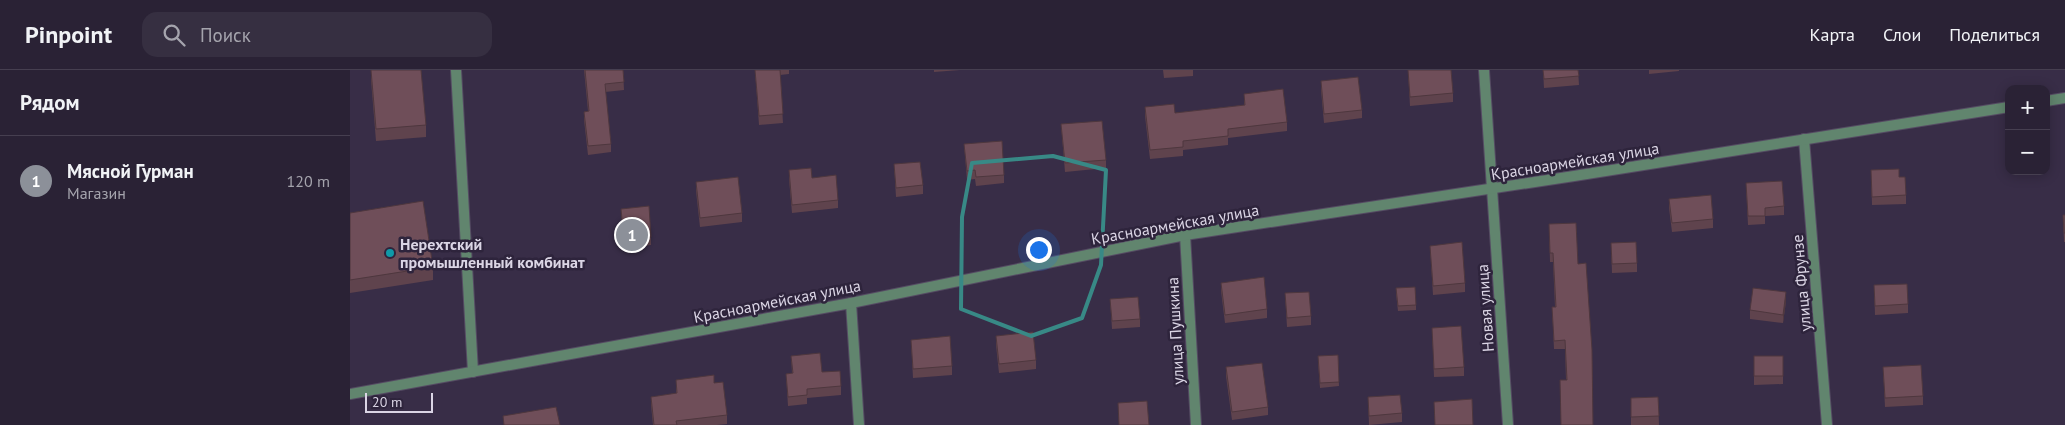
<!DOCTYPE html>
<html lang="ru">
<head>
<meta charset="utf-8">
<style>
  body { margin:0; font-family:"PT Sans",sans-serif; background:#362f41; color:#f1f3f6 }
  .controls { position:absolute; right:15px; top:15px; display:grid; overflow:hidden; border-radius:10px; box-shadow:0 2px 12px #0003 }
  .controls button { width:45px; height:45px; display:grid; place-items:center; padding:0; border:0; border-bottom:1px solid #463f50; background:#2a2235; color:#f1f3f6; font:25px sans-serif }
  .scale { position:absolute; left:15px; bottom:12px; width:68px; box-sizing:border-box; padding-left:5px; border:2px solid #dbd5e5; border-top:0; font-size:14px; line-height:18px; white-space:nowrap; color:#dbd5e5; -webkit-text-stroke:4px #2e243c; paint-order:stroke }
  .you { position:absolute; left:688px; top:179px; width:18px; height:18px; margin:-12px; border:4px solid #fff; border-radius:50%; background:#1a73e8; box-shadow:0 0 0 8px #1a73e833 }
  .badge { display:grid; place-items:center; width:32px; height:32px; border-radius:50%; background:#8c9099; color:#fff; font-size:16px; font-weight:700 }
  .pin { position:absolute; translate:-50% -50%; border:2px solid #fff; box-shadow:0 1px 5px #0006 }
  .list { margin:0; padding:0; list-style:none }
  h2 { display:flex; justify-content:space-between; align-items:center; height:65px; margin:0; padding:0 20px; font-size:21px }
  h2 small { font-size:16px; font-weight:400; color:#a5a4ad }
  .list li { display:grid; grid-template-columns:32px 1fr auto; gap:15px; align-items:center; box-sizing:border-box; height:90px; padding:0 20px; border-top:1px solid #463f50 }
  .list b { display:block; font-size:19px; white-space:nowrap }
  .list p { margin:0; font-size:16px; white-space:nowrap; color:#a5a4ad }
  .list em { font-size:16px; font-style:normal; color:#a5a4ad }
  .icon { flex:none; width:28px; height:28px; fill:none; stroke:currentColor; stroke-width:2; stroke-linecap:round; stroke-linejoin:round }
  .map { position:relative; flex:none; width:1715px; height:355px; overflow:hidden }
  header { display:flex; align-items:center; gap:30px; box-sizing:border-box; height:70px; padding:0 25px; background:#2a2235; border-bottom:1px solid #463f50 }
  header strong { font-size:24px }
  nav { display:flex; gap:28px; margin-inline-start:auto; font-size:18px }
  .search { width:350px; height:45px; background:#362f41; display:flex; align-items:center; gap:12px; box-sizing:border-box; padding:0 18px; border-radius:15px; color:#a5a4ad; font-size:19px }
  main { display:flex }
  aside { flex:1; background:#2a2235 }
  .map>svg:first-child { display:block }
</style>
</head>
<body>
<header>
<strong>Pinpoint</strong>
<div class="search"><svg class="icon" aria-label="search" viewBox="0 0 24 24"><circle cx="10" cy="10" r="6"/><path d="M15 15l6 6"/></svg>Поиск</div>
<nav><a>Карта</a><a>Слои</a><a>Поделиться</a></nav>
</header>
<main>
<aside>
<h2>Рядом<small></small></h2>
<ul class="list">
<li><span class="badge">1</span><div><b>Мясной Гурман</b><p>Магазин</p></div><em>120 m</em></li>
</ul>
</aside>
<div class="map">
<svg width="1715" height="355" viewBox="0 0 1715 355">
  <rect width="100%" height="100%" fill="#382d47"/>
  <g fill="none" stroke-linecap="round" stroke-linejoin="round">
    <defs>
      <g id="minor">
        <polyline points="1134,0 1158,355"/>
        <polyline points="1454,69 1477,355"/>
        <polyline points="835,165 846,355"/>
        <polyline points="501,233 509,355"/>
      </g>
      <g id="tertiary">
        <polyline points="106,0 123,302"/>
        <polyline points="1696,31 1715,28"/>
        <polyline points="0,324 501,233 835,165 1224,106 1659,37"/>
      </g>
    </defs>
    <!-- minor casing -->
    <use href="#minor" stroke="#554b63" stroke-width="12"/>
    <!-- tertiary casing -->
    <use href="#tertiary" stroke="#554b63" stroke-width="12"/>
    <!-- minor -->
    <use href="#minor" stroke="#61856e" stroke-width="10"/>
    <!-- tertiary -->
    <use href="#tertiary" stroke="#61856e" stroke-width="10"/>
  </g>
  <!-- wall -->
  <g fill="#5f434d">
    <polygon points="21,0 76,55 76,67 26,71 21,10"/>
    <polygon points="234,0 273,0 274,20 255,22 261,74 261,82 238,85 234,50 234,42 238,41"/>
    <polygon points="405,0 439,0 439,4 430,5 433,53 409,55"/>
    <polygon points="584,0 610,0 584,2"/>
    <polygon points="813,0 843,0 843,6 814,8"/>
    <polygon points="1058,0 1103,23 1103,32 1060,36"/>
    <polygon points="1193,0 1228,0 1229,15 1194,18"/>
    <polygon points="1299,0 1329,0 1329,1 1299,4"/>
    <polygon points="971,11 1012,40 1012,48 974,53 971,20"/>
    <polygon points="894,24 937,52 937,61 878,68 878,75 833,80 833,86 800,89 795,46 795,37 825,43 894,35"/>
    <polygon points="711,54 756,90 756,98 715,102"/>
    <polygon points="614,74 654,105 654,113 626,116 625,109 617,110"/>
    <polygon points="544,94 573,115 573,124 546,127"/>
    <polygon points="439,100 462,108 488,130 488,138 442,143 439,109"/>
    <polygon points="1521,100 1556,125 1556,134 1522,135"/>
    <polygon points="346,112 392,143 392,152 350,157 346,121"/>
    <polygon points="1396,113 1434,136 1434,145 1415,146 1415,154 1398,155"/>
    <polygon points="1319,129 1363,149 1363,158 1322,162 1319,138"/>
    <polygon points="271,139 301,167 301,175 274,178"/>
    <polygon points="0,143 83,197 83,210 0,223"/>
    <polygon points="1713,145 1715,145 1715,172 1714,172"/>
    <polygon points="1199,154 1228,194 1242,280 1216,310 1215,279 1204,279 1202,237 1205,237 1203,192 1200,192"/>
    <polygon points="1261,173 1287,193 1287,202 1262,203"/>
    <polygon points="1080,176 1115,213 1115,222 1083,225"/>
    <polygon points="871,213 917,239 917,248 875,253 871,221"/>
    <polygon points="1524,215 1558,234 1558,243 1525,245"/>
    <polygon points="935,223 961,246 961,255 937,257"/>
    <polygon points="1046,223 1066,235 1066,240 1048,241"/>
    <polygon points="760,229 790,249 790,257 762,259"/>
    <polygon points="1436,231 1433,253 1400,249 1400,240"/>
    <polygon points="1082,258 1114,297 1114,306 1084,307"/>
    <polygon points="646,266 686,290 686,299 649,303 646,275"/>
    <polygon points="561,270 602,296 602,305 563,308"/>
    <polygon points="988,285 989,316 970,318 968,291"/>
    <polygon points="441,286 472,302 491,316 491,325 457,328 457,334 438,336 436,304 442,303"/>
    <polygon points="1404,286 1433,286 1433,314 1404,315"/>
    <polygon points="876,297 918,337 918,345 882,350 876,306"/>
    <polygon points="1533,297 1573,326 1573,335 1535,337"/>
    <polygon points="326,310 364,313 377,345 377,354 367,355 303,355 301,335 301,327 326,324"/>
    <polygon points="1018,327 1052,343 1052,352 1019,355"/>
    <polygon points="1308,327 1309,355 1281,355 1281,328"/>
  </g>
  <!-- shaded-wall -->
  <polygon fill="#4e373e" points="1436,222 1436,231 1433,253 1433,245"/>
  <!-- building -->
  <g fill="#6f4e59" stroke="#4e373e">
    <polygon points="21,0 71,0 76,55 26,59"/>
    <polygon points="235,0 273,0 274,12 255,14 261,74 238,76 234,42 239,41"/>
    <polygon points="405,0 430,0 433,44 409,46"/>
    <polygon points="1058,0 1101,0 1103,23 1060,27"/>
    <polygon points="1193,0 1228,0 1229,6 1194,9"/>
    <polygon points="1008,7 1012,40 974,44 971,11"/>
    <polygon points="933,19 937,52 878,59 878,66 833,71 833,77 800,80 795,37 824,34 825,43 895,35 894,24"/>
    <polygon points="752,51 756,90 715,93 711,54"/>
    <polygon points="652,71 654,105 626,107 625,100 617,101 614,74"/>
    <polygon points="570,92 573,115 546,118 544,94"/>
    <polygon points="461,98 462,108 486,105 488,130 442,135 439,100"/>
    <polygon points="1549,99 1549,107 1555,107 1556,125 1522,127 1521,100"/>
    <polygon points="388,107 392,143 350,148 346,112"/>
    <polygon points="1432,111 1434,136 1415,138 1415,146 1398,146 1396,113"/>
    <polygon points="1361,125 1363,149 1322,153 1319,129"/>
    <polygon points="73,131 83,197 0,210 0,143"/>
    <polygon points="299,136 301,167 274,169 271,139"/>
    <polygon points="1713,145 1715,145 1715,163 1714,163"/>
    <polygon points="1226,153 1228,194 1236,193 1242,280 1243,355 1211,355 1210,310 1217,310 1215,270 1204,271 1202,237 1206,237 1203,183 1200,183 1199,154"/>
    <polygon points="1112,172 1115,213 1083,216 1080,176"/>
    <polygon points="1286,172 1287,193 1262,194 1261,173"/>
    <polygon points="914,207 917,239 875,245 871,213"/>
    <polygon points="1557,214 1558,234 1525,236 1524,215"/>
    <polygon points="1065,217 1066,235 1048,236 1046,218"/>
    <polygon points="1403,218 1436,222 1433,245 1400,240"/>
    <polygon points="959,222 961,246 937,248 935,223"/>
    <polygon points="788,227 790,249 762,251 760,229"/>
    <polygon points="1111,256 1114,297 1084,299 1082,258"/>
    <polygon points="683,262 686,290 649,294 646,266"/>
    <polygon points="600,266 602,296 563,299 561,270"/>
    <polygon points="470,283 472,302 490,301 491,316 457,319 457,325 438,327 436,304 443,303 441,286"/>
    <polygon points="988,285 989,312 970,313 968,286"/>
    <rect x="1404" y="286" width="29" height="20"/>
    <polygon points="912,293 918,337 882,342 876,297"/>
    <polygon points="1571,295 1573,326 1535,328 1533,297"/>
    <polygon points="364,305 364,313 373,312 377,345 326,351 327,355 304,355 301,327 327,323 326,310"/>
    <polygon points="1050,325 1052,343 1019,346 1018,327"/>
    <polygon points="1308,327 1309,346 1281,347 1281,328"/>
    <polygon points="1122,329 1123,355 1085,355 1084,332"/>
    <polygon points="797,331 799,355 769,355 768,333"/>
    <polygon points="206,337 210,355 154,355 153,346"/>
  </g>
  <!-- marked area -->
  <path fill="none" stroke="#388986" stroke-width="4" stroke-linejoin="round" d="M703 86 756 100 751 195 732 248 681 266 611 239 612 147 622 93Z"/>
  <!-- markers -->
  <circle fill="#0f9aa8" stroke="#2e243c" stroke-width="2" cx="40" cy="183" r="5"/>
  <g text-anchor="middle" stroke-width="5" stroke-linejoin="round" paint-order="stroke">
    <!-- street labels -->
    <g font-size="16" fill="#dbd5e5" stroke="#2e243c">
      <text transform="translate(1225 91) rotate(-9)" y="6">Красноармейская улица</text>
      <text transform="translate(825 154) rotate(-10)" y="6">Красноармейская улица</text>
      <text transform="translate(1451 213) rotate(-95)" y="6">улица Фрунзе</text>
      <text transform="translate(427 231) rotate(-11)" y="6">Красноармейская улица</text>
      <text transform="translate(1135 238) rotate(-94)" y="6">Новая улица</text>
      <text transform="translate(825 261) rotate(-93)" y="6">улица Пушкина</text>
    </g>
    <!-- poi labels -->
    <g font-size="16" font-weight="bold" fill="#dbd5e5" stroke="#2e243c" text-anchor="start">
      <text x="50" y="180">Нерехтский<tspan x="50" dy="18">промышленный комбинат</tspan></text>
    </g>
  </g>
</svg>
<div class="controls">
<button>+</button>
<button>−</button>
</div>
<div class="scale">20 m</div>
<div class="you"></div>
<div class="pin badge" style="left:282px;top:165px">1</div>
</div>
</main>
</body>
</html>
